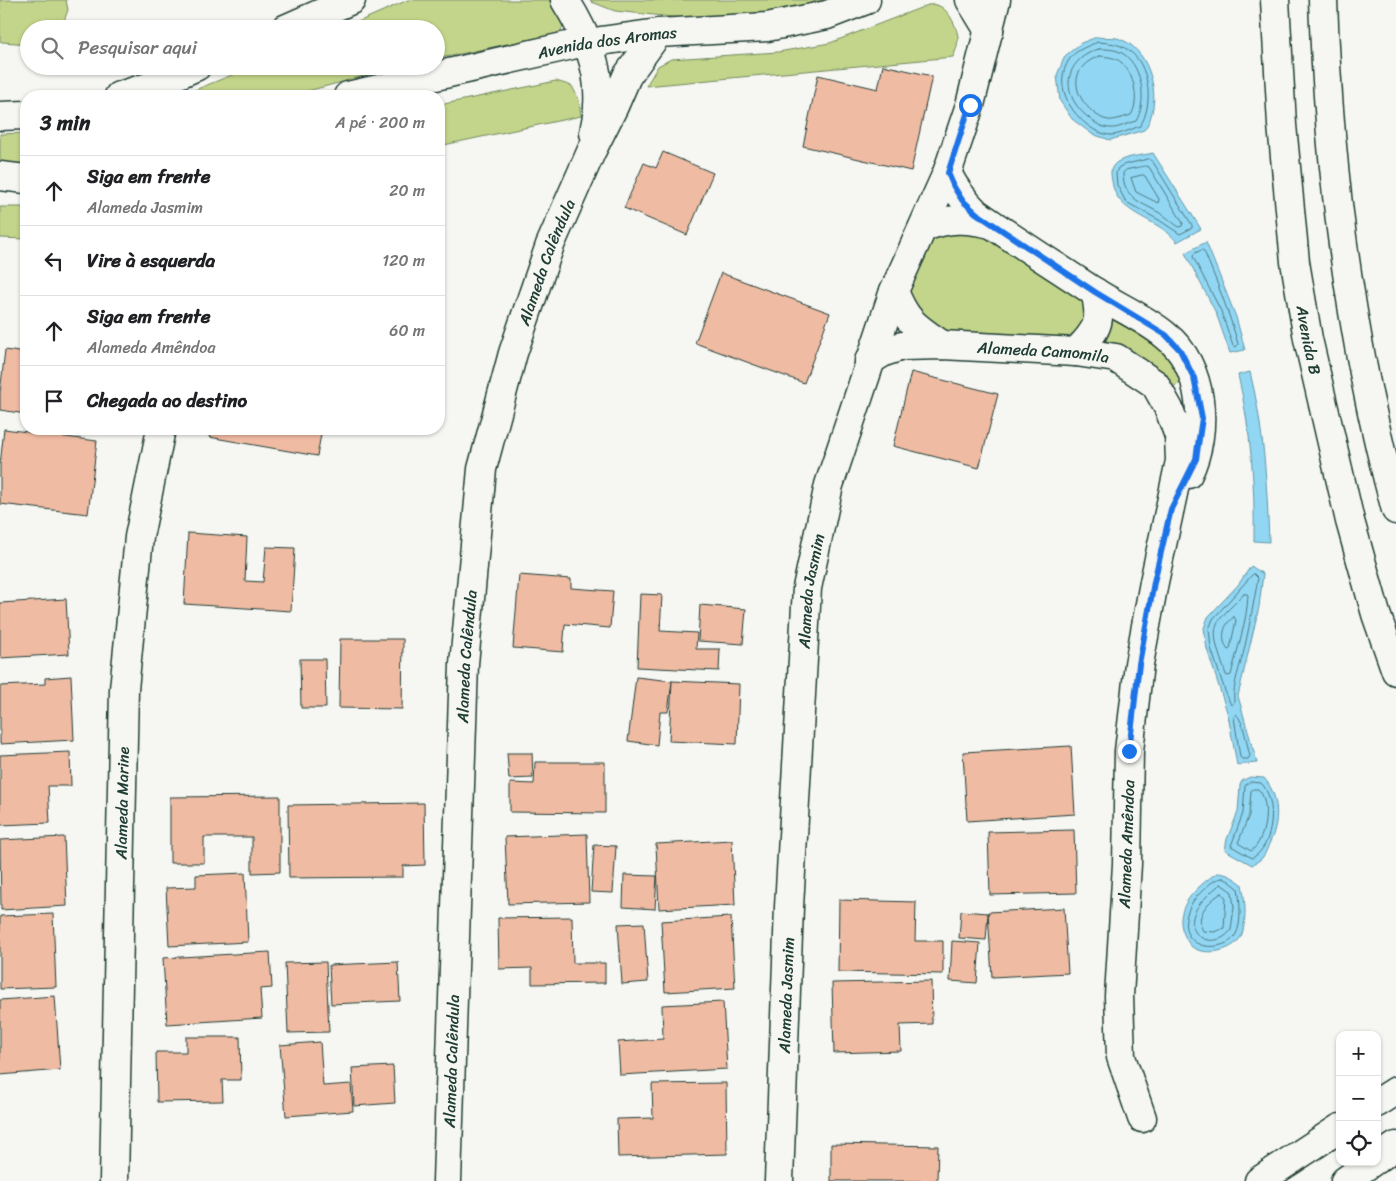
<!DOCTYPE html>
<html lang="pt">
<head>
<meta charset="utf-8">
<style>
  body { margin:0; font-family:Sriracha,sans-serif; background:#f2f2f2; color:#202124 }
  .controls { position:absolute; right:15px; bottom:15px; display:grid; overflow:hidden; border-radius:10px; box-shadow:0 1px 4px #0004 }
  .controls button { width:45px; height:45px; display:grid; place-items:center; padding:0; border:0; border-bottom:1px solid #e0e0e0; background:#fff; color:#202124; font:25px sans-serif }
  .stop { position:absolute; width:15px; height:15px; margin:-11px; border:4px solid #1a73e8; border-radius:50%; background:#fff }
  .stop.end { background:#1a73e8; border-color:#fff; box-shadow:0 1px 5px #0008 }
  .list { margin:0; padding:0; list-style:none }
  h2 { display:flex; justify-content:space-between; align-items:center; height:65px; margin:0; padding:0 20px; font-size:21px }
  h2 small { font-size:16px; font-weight:400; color:#757577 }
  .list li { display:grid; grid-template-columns:32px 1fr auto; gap:15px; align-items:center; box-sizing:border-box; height:70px; padding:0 20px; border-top:1px solid #e0e0e0 }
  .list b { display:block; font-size:19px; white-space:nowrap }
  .list p { margin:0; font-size:16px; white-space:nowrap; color:#757577 }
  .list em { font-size:16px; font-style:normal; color:#757577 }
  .icon { flex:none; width:28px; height:28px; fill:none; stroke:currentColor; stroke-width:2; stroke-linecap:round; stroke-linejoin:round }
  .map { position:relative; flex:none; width:1396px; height:1181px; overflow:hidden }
  .search { position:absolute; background:#fff; box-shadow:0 1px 4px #0004; left:20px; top:20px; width:425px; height:55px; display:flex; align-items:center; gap:12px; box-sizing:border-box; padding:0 18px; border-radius:28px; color:#757577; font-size:19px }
  .panel { position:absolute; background:#fff; box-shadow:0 1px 4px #0004; left:20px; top:90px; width:425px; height:345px; border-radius:20px }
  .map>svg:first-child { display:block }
</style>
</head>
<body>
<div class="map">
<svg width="1396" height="1181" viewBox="0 0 1396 1181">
  <rect width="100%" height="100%" fill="#f6f6f2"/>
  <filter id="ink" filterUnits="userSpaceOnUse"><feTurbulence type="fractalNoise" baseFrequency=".02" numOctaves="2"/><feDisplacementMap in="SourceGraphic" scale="10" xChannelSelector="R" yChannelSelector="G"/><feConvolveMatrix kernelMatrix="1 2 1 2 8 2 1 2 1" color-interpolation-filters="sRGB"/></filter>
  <g filter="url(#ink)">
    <!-- green -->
    <g fill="#c3d58a" stroke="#71895f">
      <polygon points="0,0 66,0 68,10 61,29 29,29 29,44 2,42 0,41"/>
      <polygon points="408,0 551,0 565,21 561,31 555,34 436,59 436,29 342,29"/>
      <polygon points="590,0 831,0 797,10 731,18 682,18 615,11 592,2"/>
      <path d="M928 5C931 5 934 4 936 5 948 7 957 27 958 37 958 44 956 51 953 57L646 86 658 66 671 59 778 52 830 43Z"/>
      <polygon points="254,66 402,66 289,96 180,96"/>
      <polygon points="556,81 572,86 579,100 581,116 439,146 439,105"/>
      <polygon points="26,133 26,165 0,166 0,134"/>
      <polygon points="0,207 26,207 26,239 0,238"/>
      <path d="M942 233H979L1079 295C1093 313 1083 328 1066 338L939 332 910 300C909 278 923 244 942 233Z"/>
      <path d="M1117 318 1141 330 1172 360 1180 380V383L1175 386H1170L1105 339C1103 330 1107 320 1117 318Z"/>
    </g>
    <!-- water -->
    <g fill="#91d6f3" stroke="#6399a7">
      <path d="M1097 37C1103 38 1111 37 1117 38 1147 46 1160 89 1151 116 1150 121 1147 126 1144 130L1110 140 1092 134 1072 119 1060 101 1057 75 1065 56 1081 43Z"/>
      <path d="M1153 153 1201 229 1177 242C1158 217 1116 216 1112 181 1111 176 1110 170 1113 166 1120 156 1142 156 1153 153Z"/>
      <polygon points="1206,242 1236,317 1245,350 1230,353 1216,313 1185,253"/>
      <path d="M1250 372C1264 428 1267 484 1269 542L1254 541C1255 483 1251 431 1238 375Z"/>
      <polygon points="1251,566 1263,574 1259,607 1238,696 1257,763 1237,765 1228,715 1207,649 1204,628 1208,617 1238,585"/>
      <path d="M1250 777 1264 778C1280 796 1280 823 1269 844 1267 849 1265 855 1262 858 1259 861 1255 863 1252 865L1225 850 1227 839 1238 812 1240 785 1242 781Z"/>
      <path d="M1217 873C1227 873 1234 878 1242 884 1245 900 1247 918 1242 934 1236 951 1206 957 1192 947 1188 943 1186 939 1184 934 1172 909 1197 886 1217 873Z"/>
    </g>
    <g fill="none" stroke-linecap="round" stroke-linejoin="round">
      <!-- shore -->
      <g stroke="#4d7a80" stroke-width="1">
        <path d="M1098 42C1109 43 1118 43 1128 50 1150 64 1154 105 1140 126 1131 129 1120 135 1111 135 1102 135 1092 129 1086 124 1068 109 1054 83 1069 60 1075 50 1088 46 1098 42Z"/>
        <path d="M1099 49C1109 49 1117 49 1125 55 1143 69 1147 103 1136 121 1128 123 1118 129 1110 128 1102 128 1095 123 1089 118 1060 96 1062 60 1099 49Z"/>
        <path d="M1100 56C1108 57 1116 57 1122 63 1134 74 1140 101 1131 115 1124 117 1114 121 1108 120 1102 119 1098 116 1094 113 1071 94 1069 66 1100 56Z"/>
        <polygon points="1149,159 1153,162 1192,225 1192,228 1180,234 1159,220 1126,202 1117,185 1116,173 1118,168 1123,165"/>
        <path d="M1146 166 1149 167 1183 223 1182 226 1179 227C1173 223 1168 218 1163 215 1144 203 1123 200 1123 173L1126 170Z"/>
        <polygon points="1143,175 1145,176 1159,199 1158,203 1136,192 1131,178"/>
        <path d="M1202 250 1204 251C1217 282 1229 312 1238 344L1236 347 1233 346 1221 311 1193 257 1194 254Z"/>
        <path d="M1254 574 1258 578C1254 601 1250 623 1245 646 1241 665 1232 684 1234 703L1231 705 1225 691 1211 648 1209 629 1213 619 1252 575Z"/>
        <path d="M1244 594H1247L1248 595C1247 622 1237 649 1231 675L1228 676 1226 675C1222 661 1211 638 1217 624 1223 613 1236 603 1244 594Z"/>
        <path d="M1234 617 1236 620 1230 649 1228 650C1220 639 1223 624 1234 617Z"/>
        <path d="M1236 714C1245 723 1246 743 1250 756L1248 759H1242L1240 757 1234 717Z"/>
        <path d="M1251 782 1261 783C1278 800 1274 847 1252 858L1231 846 1243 813 1245 786Z"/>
        <path d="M1253 789H1258C1271 801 1266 841 1251 851L1238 843 1249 815 1251 791Z"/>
        <path d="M1223 878 1229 881 1238 888C1240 900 1242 923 1236 934 1230 947 1206 950 1195 942 1178 930 1187 907 1198 895 1205 889 1213 878 1223 878Z"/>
        <path d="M1221 884 1232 892 1234 907 1231 930C1213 955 1171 931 1206 897 1211 892 1215 888 1221 884Z"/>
        <path d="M1222 893 1226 898 1224 928 1214 932 1203 931C1194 916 1209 900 1222 893Z"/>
      </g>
    </g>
    <!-- building -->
    <g fill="#f0bba3" stroke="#1f3d34">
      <polygon points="883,65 932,76 911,171 803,146 818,75 878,89"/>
      <polygon points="663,152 713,173 687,235 624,208 644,163 656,168"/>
      <polygon points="721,273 830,313 804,383 695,343"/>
      <polygon points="26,288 26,313 23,313"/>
      <polygon points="5,350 26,353 26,414 0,410 0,393"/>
      <polygon points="911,372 998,394 979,468 893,446"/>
      <polygon points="4,429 97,441 88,514 0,504 0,465"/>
      <polygon points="211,429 322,429 317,456 209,437"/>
      <polygon points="188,533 247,537 245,581 263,582 266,547 295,548 291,611 184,604"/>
      <polygon points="519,575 571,579 571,588 613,591 610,628 565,624 563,652 513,648"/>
      <polygon points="640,594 662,595 660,631 697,633 696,649 720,649 719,671 637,667"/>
      <polygon points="66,599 69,654 0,658 0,603"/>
      <polygon points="700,605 746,609 743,644 698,641"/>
      <polygon points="340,639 403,639 402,709 339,708"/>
      <polygon points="300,659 325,659 326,708 301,708"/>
      <polygon points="71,676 74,740 0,744 0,686 45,684 45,678"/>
      <polygon points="636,677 672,681 668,712 660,712 657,745 628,741"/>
      <polygon points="672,681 739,684 737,744 669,741"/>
      <polygon points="1071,746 1075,814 967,821 963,752"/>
      <polygon points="70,752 71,786 48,786 50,823 0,825 0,755"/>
      <polygon points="507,753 532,753 533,778 509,779"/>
      <polygon points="535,762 605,762 605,813 510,812 510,783 534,784"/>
      <polygon points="280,796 280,872 252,873 252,837 204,837 204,863 170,863 170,797"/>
      <polygon points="424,803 425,865 403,866 403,877 289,878 288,805"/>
      <polygon points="1074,830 1076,893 990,895 988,832"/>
      <polygon points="587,834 589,902 508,904 505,837"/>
      <polygon points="64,837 67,906 1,910 0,840"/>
      <polygon points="732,840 735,905 659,909 656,844"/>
      <polygon points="594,845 616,846 613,893 591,892"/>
      <polygon points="245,873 248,942 169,946 166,888 196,887 196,875"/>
      <polygon points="624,875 657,876 655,909 623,907"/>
      <polygon points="839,900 916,902 915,941 943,941 943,974 838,972"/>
      <polygon points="1064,908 1068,973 992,977 988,912"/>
      <polygon points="961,911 988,913 986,940 959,938"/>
      <polygon points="53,914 56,987 0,989 0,916"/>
      <polygon points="572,917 573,963 605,963 605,983 532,984 532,968 499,969 498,918"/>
      <polygon points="731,917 735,988 665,992 661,921"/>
      <polygon points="644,923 648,982 622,984 618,924"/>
      <polygon points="952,941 980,943 977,983 950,981"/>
      <polygon points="270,952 272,988 260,989 262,1018 167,1024 163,958"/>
      <polygon points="326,962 329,1032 288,1033 285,963"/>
      <polygon points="398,962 400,1001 331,1004 329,965"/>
      <polygon points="931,981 932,1024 900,1025 901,1051 834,1053 832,983"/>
      <polygon points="55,996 60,1070 0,1075 0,1000"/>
      <polygon points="723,1002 727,1069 620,1075 618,1042 663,1039 662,1005"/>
      <polygon points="186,1037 240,1037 241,1080 222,1080 223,1101 157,1102 156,1052 186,1052"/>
      <polygon points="320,1042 323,1086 351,1084 353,1111 286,1116 280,1045"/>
      <polygon points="393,1066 395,1103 354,1106 352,1068"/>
      <polygon points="726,1083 727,1154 618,1157 617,1119 653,1118 652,1084"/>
      <polygon points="831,1144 938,1146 937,1181 831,1181"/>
    </g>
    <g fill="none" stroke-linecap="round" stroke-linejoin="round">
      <defs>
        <g id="street">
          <path d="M565 0C585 32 601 67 598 106 598 115 595 124 594 133"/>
          <polyline points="970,0 989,31"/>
          <path id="s1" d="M1275 0 1282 125 1295 262 1308 339 1350 521 1376 614 1396 671"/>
          <path d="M1323 0C1329 174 1350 342 1396 510"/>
          <polyline points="285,29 351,0"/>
          <polyline points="119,96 154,85 197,66"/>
          <path id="s2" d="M348 96 572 45 658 33 767 27 827 15 866 0"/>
          <polyline points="0,116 26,115"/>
          <path d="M947 173C955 189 963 200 976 213 1014 240 1054 265 1093 291 1116 306 1143 317 1165 335 1204 365 1209 432 1188 474"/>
          <polyline points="0,176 26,179"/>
          <path d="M924 227C950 218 965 218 991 224"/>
          <path d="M894 291C906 322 916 327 942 345"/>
          <path d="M1076 352C1097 331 1103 321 1095 292"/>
          <path id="s3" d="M869 361 884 352 902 346 942 345 1076 352 1116 358 1155 384 1169 409 1179 436 1180 461 1154 582 1139 664 1129 751 1127 864 1119 996 1121 1057 1142 1118"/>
          <polyline points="1377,1103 1396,1091"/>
          <polyline points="1377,1159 1396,1146"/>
          <path id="s4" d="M114 1181 124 689 139 537 161 429"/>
          <path id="s5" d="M447 1181 464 664 482 469 513 353 550 245 591 152 614 106 627 76 658 33"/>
          <path id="s6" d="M779 1181 789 907 807 588 829 485 894 291 947 173 970 105 996 0"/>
          <polyline points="1259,1181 1340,1128"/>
          <polyline points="1345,1181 1372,1162"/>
        </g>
      </defs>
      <!-- street casing -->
      <use href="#street" stroke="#1f3d34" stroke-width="31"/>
      <!-- street -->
      <use href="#street" stroke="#f6f6f2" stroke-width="28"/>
    </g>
  </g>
  <g fill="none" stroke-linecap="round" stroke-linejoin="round" filter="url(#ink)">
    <!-- route -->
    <polyline stroke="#1a73e8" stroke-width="6" points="970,105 948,173 954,187 962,200 976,213 1095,292 1166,335 1180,350 1194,378 1202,418 1196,459 1171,509 1154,582 1139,664 1129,751"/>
  </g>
  <g text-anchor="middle" stroke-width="4" stroke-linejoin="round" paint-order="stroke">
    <!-- street labels -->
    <g font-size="16" fill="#1f3d34" stroke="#f6f6f2">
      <text dy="6" stroke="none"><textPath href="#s2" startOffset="265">Avenida dos Aromas</textPath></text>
      <text dy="6" stroke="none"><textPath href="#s5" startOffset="930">Alameda Calêndula</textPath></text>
      <text dy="6" stroke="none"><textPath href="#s1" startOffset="342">Avenida B</textPath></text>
      <text dy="6" stroke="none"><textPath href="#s3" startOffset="178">Alameda Camomila</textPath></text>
      <text dy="6" stroke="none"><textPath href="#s6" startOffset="591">Alameda Jasmim</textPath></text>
      <text dy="6" stroke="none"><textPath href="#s5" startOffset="525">Alameda Calêndula</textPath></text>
      <text dy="6" stroke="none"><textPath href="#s4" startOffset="378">Alameda Marine</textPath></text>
      <text transform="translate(1126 844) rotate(-88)" y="6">Alameda Amêndoa</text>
      <text dy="6" stroke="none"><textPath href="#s6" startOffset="186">Alameda Jasmim</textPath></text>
      <text dy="6" stroke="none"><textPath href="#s5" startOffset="120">Alameda Calêndula</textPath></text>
    </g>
  </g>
</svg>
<div class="controls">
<button>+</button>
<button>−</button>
<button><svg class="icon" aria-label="locate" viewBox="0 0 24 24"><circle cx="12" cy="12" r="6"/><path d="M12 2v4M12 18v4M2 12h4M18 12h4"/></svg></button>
</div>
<div class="stop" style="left:970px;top:105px"></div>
<div class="stop end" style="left:1129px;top:751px"></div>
<div class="search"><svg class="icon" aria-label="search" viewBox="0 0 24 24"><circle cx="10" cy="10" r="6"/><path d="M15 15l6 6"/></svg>Pesquisar aqui</div>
<section class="panel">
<h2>3 min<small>A pé · 200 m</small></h2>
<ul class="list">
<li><svg class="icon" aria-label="ahead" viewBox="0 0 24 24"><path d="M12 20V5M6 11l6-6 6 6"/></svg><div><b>Siga em frente</b><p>Alameda Jasmim</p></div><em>20 m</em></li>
<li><svg class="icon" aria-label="left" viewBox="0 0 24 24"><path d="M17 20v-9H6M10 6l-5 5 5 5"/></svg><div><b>Vire à esquerda</b></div><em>120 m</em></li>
<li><svg class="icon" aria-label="ahead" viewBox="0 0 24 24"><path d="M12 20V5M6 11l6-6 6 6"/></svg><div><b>Siga em frente</b><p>Alameda Amêndoa</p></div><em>60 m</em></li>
<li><svg class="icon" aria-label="arrive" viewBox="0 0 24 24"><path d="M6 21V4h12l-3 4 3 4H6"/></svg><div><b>Chegada ao destino</b></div></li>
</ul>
</section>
</div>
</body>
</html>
